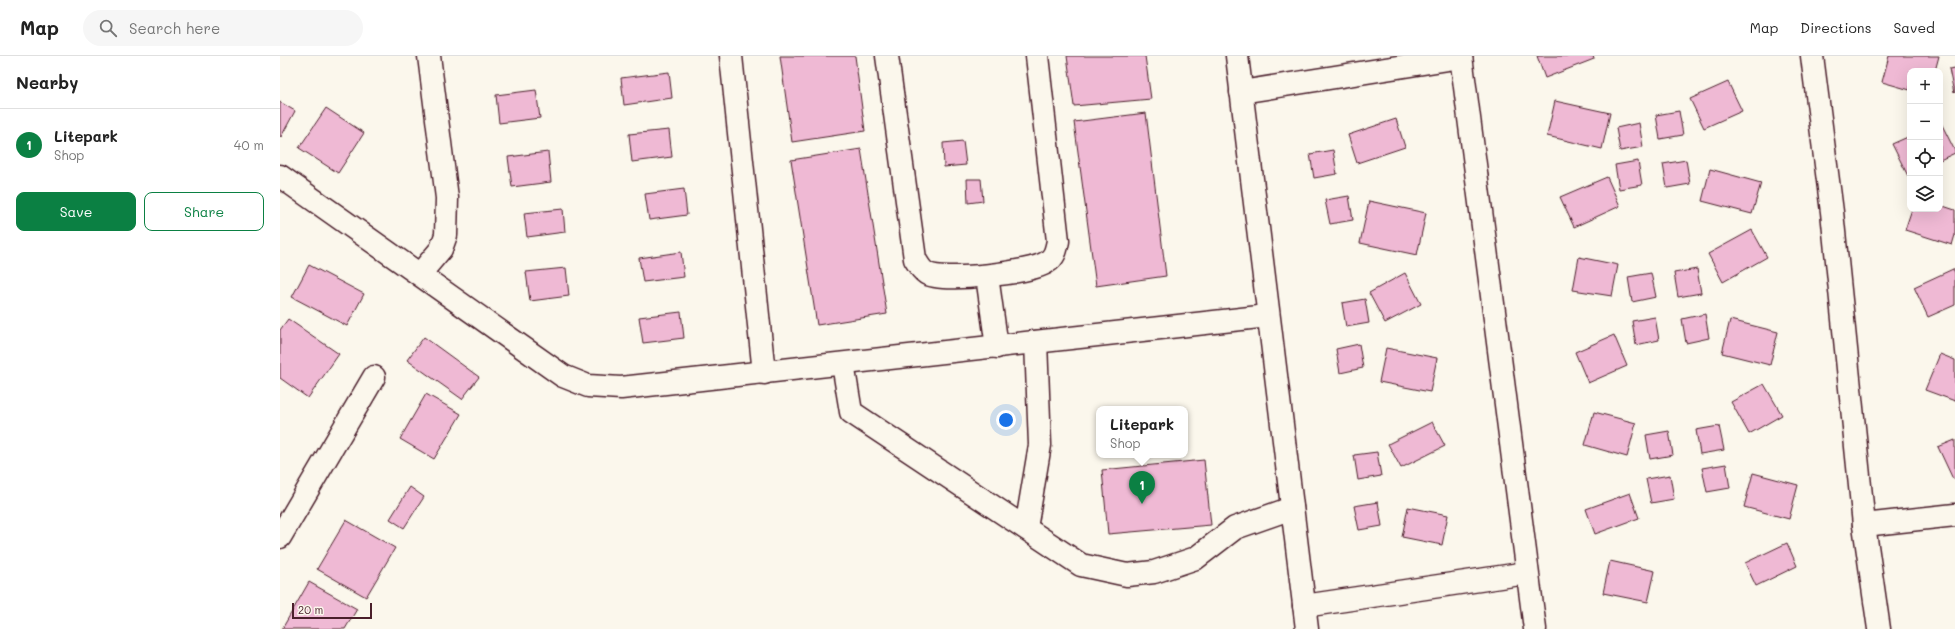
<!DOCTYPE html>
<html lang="en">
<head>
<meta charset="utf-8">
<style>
  body { margin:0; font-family:Mali,sans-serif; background:#f6f6f6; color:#222 }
  .controls { position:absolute; right:12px; top:12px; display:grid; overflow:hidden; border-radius:8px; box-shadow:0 4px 16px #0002 }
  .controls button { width:36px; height:36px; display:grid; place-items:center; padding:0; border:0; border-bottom:1px solid #e0e0e0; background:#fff; color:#222; font:20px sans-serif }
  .scale { position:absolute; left:12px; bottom:10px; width:80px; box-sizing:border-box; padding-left:4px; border:2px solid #4a1f2b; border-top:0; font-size:11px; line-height:14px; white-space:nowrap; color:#4a1f2b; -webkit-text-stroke:3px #fbf7ec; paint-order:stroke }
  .you { position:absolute; left:726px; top:364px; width:14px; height:14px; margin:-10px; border:3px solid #fff; border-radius:50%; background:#1a73e8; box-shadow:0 0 0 6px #1a73e833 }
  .badge { display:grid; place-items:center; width:26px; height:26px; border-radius:50%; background:#0b8043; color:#fff; font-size:13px; font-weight:700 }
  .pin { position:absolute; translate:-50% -33px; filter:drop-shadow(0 1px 2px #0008) }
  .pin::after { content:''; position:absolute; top:21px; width:14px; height:12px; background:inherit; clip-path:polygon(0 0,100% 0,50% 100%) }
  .popup { position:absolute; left:816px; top:350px; width:92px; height:52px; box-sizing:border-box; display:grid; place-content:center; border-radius:8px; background:#fff; filter:drop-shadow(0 1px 3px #0005); font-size:13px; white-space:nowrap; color:#767676 }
  .popup b { font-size:15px; color:#222 }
  .popup::after { content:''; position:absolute; left:50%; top:100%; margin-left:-8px; border:8px solid transparent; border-top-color:#fff }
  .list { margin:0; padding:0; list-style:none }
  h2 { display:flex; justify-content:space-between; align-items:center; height:52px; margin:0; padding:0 16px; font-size:17px }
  h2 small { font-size:13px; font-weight:400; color:#767676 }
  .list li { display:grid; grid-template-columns:26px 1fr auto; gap:12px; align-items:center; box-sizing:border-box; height:72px; padding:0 16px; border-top:1px solid #e0e0e0 }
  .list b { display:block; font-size:15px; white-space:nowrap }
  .list p { margin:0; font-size:13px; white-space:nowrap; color:#767676 }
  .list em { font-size:13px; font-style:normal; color:#767676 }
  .actions { display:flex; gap:8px; padding:12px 16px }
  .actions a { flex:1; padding:9px 0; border:1px solid #0b8043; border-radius:8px; text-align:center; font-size:14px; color:#0b8043 }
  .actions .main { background:#0b8043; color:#fff }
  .icon { flex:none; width:22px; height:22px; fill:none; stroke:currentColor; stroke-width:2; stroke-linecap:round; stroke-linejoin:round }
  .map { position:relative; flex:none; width:1675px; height:573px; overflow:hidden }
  header { display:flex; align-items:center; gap:24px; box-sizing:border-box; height:56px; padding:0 20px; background:#fff; border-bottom:1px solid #e0e0e0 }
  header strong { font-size:19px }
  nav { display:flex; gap:22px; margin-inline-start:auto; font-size:14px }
  .search { width:280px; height:36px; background:#f6f6f6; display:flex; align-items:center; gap:10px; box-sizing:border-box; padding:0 14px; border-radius:22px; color:#767676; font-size:15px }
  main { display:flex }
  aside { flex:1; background:#fff }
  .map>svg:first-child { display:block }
</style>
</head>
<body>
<header>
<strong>Map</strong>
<div class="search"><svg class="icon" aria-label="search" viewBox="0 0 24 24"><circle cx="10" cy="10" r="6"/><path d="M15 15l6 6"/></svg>Search here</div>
<nav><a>Map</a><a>Directions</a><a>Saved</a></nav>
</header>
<main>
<aside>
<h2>Nearby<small></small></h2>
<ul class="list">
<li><span class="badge">1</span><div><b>Litepark</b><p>Shop</p></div><em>40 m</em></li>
</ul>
<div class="actions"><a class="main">Save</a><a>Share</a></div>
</aside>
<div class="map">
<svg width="1675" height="573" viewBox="0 0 1675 573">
  <rect width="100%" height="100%" fill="#fbf7ec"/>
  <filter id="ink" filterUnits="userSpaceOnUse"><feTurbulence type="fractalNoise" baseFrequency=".025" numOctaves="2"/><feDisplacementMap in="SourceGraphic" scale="8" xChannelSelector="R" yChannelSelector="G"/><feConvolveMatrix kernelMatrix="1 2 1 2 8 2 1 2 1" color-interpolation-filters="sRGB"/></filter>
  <g filter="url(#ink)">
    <!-- building -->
    <g fill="#efb9d4" stroke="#4a1f2b">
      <polygon points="500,0 575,0 585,75 512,86"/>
      <polygon points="787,0 865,0 871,43 794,50"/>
      <polygon points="1257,0 1313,0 1314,3 1265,22"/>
      <polygon points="1609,0 1659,0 1655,15 1630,15 1630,34 1602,26"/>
      <polygon points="1675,12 1675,36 1674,37 1669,13"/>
      <polygon points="389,16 392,42 344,49 341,22"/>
      <polygon points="1448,26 1462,55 1424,72 1410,43"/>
      <polygon points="256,34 260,62 219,67 216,39"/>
      <polygon points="1275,45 1330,57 1322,93 1267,80"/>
      <polygon points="0,46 15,55 1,81 0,80"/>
      <polygon points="46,52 84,77 58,117 19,92"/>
      <polygon points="1399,55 1403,79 1380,83 1376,59"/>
      <polygon points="866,57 886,220 816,230 794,66"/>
      <polygon points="1116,63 1125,91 1077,107 1068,79"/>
      <polygon points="1660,65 1675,95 1675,97 1660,104"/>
      <polygon points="1359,67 1363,91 1340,95 1336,72"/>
      <polygon points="389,74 392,101 352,106 349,78"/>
      <polygon points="1630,80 1630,119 1628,120 1612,88"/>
      <polygon points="683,85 686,109 664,111 663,87"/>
      <polygon points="581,93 607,258 537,269 511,104"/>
      <polygon points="1053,94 1057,118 1034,122 1030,98"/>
      <polygon points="268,96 271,126 232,131 228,101"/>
      <polygon points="1406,104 1410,128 1387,132 1383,108"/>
      <polygon points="1358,105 1362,129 1339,133 1335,109"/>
      <polygon points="1430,113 1481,127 1472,158 1422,145"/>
      <polygon points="1327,121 1340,150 1294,171 1280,141"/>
      <polygon points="687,123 701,123 703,145 688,147"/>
      <polygon points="404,133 407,159 369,164 365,138"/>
      <polygon points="1069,140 1073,164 1050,168 1045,144"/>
      <polygon points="1089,145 1146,157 1137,199 1080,187"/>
      <polygon points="1660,149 1675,154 1675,179 1672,189 1625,174 1632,153 1660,153"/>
      <polygon points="283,153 285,176 247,181 244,157"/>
      <polygon points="1472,174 1487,201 1443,226 1428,198"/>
      <polygon points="401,196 404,221 363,226 359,202"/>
      <polygon points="1299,201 1338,209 1332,240 1293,234"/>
      <polygon points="29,209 84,238 67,270 12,241"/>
      <polygon points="286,212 289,240 250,245 246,216"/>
      <polygon points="1417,213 1421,237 1398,241 1394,217"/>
      <polygon points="1673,213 1675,217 1675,249 1648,261 1634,231"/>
      <polygon points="1125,217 1141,248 1105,267 1089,237"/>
      <polygon points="1371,217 1376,241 1352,246 1348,221"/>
      <polygon points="1085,243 1089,267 1066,271 1062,247"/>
      <polygon points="401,256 404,282 363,287 359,261"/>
      <polygon points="1425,258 1429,282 1406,287 1402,263"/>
      <polygon points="1375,261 1379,284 1356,289 1352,265"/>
      <polygon points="8,263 59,298 28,342 0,322 0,274"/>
      <polygon points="1450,264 1498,276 1490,309 1442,297"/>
      <polygon points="1334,279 1347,310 1308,327 1295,296"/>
      <polygon points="144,281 199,321 182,343 127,304"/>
      <polygon points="1079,288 1083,312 1060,317 1056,293"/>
      <polygon points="1106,292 1157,302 1150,336 1099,326"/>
      <polygon points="1660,298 1675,304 1675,345 1645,334"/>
      <polygon points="1484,328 1502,359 1469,378 1451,346"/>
      <polygon points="146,338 181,358 154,403 120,383"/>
      <polygon points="1314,356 1356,367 1347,401 1305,389"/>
      <polygon points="1152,366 1165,390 1121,412 1108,388"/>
      <polygon points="1439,370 1444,394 1420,398 1416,374"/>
      <polygon points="1389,375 1393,399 1370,403 1366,379"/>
      <polygon points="1675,384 1675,422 1673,423 1658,391"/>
      <polygon points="1097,396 1101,420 1078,424 1074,399"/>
      <polygon points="924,404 931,469 828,478 822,414"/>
      <polygon points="1446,408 1450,432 1427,436 1422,412"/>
      <polygon points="1473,417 1518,429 1509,463 1464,451"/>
      <polygon points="1390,419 1394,443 1371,447 1366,423"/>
      <polygon points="130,431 144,441 124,472 110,463"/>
      <polygon points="1350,437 1359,462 1315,478 1306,453"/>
      <polygon points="1098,446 1102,470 1079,474 1074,450"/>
      <polygon points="1128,451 1168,459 1162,489 1122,481"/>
      <polygon points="66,464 115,492 86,541 37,513"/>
      <polygon points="1507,487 1517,510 1476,530 1465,507"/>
      <polygon points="1330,505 1375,515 1368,546 1323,537"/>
      <polygon points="29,526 77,553 65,573 2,573"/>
    </g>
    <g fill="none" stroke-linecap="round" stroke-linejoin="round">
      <defs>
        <g id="minor">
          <polyline points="451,0 484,317"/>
          <path d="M607 0 635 203C638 208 641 214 646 217 661 227 752 217 767 206 775 201 776 194 778 185L757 0"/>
          <polyline points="957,0 1027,573"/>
          <polyline points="1181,0 1255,573"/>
          <polyline points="1532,0 1552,156 1584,469 1599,573"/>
          <polyline points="961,36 1181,1"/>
          <polyline points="0,120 283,320 308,330 341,332 988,260"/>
          <polyline points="140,218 161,193 166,179 167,142 149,0"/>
          <polyline points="707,220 717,291"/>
          <polyline points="563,308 571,356 801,509 847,519 874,516 916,502 955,472 1012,452"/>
          <polyline points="1584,469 1675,459"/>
          <polyline points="746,472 760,389 756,286"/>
          <polyline points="0,481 94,321"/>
          <polyline points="1024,550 1247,517"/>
        </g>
      </defs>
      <!-- minor casing -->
      <use href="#minor" stroke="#4a1f2b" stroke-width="25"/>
      <!-- minor -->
      <use href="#minor" stroke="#fbf7ec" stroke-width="22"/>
    </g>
  </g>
</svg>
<div class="controls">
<button>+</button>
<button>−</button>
<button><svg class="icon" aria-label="locate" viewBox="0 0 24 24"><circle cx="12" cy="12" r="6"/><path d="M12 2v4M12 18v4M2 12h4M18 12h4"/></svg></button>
<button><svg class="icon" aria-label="layers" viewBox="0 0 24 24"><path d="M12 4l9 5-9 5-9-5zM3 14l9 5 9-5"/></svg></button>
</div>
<div class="scale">20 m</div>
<div class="you"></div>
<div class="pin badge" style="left:862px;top:448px">1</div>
<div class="popup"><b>Litepark</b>Shop</div>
</div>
</main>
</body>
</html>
